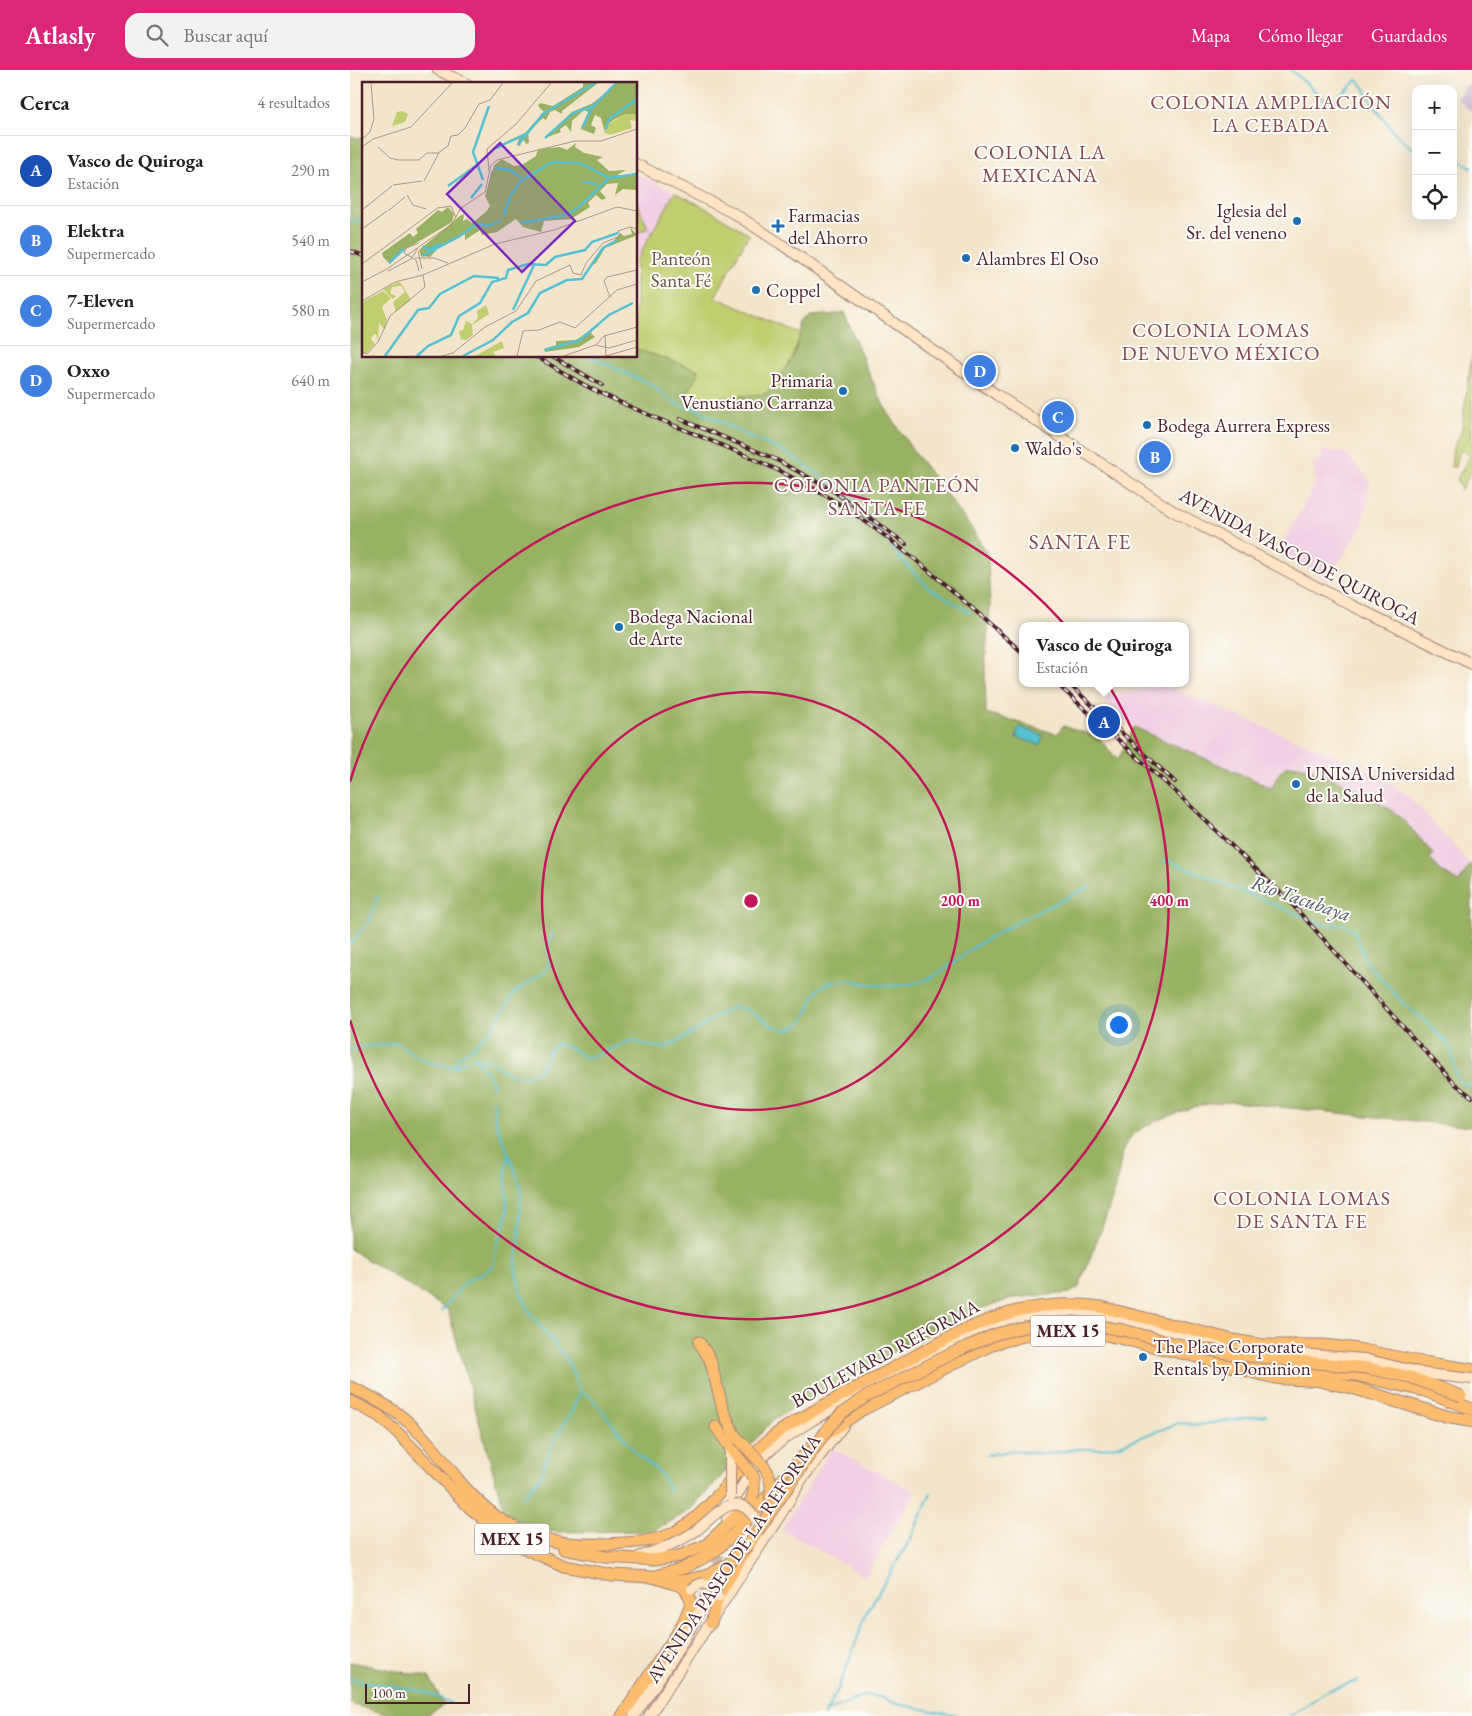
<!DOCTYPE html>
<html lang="es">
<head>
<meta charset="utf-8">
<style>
  body { margin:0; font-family:"EB Garamond",serif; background:#f2f2f2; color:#202124 }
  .controls { position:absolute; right:15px; top:15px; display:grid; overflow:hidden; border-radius:10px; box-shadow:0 5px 20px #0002 }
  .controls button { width:45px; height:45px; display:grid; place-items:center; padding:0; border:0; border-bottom:1px solid #e0e0e0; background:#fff; color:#202124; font:25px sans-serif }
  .scale { position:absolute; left:15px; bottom:12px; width:105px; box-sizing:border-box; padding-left:5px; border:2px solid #4a1f2b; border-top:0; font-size:14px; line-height:18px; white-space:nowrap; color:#4a1f2b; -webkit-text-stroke:4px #fdfcf7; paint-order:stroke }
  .you { position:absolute; left:768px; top:954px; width:18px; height:18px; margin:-12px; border:4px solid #fff; border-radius:50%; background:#1a73e8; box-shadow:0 0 0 8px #1a73e833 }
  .badge { display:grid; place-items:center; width:32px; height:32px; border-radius:50%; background:#db2777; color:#fff; font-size:16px; font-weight:700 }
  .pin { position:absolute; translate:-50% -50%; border:2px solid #fff; box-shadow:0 1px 5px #0006 }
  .popup { position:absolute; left:669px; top:552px; width:170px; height:65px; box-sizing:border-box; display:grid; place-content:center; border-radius:10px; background:#fff; filter:drop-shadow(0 1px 4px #0005); font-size:16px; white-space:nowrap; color:#757577 }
  .popup b { font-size:19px; color:#202124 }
  .popup::after { content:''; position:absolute; left:50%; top:100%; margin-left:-10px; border:10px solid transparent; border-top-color:#fff }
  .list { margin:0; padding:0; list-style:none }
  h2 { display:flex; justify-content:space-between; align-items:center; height:65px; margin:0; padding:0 20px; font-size:21px }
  h2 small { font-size:16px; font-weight:400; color:#757577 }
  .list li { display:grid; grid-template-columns:32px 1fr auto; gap:15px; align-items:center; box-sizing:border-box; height:70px; padding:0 20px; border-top:1px solid #e0e0e0 }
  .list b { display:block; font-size:19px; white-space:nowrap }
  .list p { margin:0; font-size:16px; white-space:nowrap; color:#757577 }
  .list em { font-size:16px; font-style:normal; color:#757577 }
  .icon { flex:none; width:28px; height:28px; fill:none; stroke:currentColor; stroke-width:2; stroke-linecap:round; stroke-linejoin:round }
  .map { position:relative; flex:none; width:1122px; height:1646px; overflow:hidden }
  header { display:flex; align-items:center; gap:30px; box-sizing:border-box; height:70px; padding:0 25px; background:#db2777; color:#fff }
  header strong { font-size:24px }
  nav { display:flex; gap:28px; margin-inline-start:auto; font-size:18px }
  .search { width:350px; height:45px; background:#f2f2f2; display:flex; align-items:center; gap:12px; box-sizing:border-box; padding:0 18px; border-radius:15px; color:#757577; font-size:19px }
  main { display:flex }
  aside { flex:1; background:#fff }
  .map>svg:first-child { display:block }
</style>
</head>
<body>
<header>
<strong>Atlasly</strong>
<div class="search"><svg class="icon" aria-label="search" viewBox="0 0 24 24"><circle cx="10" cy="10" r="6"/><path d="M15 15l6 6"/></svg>Buscar aquí</div>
<nav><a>Mapa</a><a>Cómo llegar</a><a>Guardados</a></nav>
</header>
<main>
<aside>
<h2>Cerca<small>4 resultados</small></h2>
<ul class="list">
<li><span class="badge" style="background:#1a4fb4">A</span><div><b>Vasco de Quiroga</b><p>Estación</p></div><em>290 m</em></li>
<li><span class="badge" style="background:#3f7fe0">B</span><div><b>Elektra</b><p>Supermercado</p></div><em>540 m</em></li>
<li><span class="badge" style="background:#3f7fe0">C</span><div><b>7-Eleven</b><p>Supermercado</p></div><em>580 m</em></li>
<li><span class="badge" style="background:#3f7fe0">D</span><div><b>Oxxo</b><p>Supermercado</p></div><em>640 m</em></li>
</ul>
</aside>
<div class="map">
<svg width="1122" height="1646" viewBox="0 0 1122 1646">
  <rect width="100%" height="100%" fill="#fdfcf7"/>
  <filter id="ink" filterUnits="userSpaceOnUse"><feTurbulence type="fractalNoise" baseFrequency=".02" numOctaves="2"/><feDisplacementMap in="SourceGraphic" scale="10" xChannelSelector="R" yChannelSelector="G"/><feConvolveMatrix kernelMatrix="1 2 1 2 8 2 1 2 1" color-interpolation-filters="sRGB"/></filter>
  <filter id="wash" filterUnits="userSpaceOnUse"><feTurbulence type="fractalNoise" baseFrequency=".0096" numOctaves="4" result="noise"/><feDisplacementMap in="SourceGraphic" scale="20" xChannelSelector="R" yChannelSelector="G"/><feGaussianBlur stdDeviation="1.12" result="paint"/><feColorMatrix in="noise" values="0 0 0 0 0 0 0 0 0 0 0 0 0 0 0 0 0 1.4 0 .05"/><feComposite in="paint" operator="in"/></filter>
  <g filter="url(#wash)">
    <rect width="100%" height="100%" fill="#f3e5cb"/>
    <!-- built -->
    <g fill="#f1d0e3">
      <polygon points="286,104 325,122 286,191"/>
      <polygon points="972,380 996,383 1020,412 1013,454 978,510 929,481 967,411 963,393 972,389"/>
      <polygon points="813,615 1017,699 1059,726 1120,794 1109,812 1092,802 1079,789 1082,787 1044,742 1014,723 983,709 922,718 784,657 765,642 754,628"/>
      <polygon points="482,1378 565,1422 515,1507 432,1459"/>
    </g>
    <!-- industrial -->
    <polygon fill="#cebed1" points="1122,10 1122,42 1107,29 1112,20"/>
    <!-- green -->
    <g fill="#c0ce70" stroke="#85764e">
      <polygon points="325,122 361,141 399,164 365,227 451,264 442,289 417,324 335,331 348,300 286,279 286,191"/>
      <polygon points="286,130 298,158 286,163"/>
      <polygon points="1122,284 1122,400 1111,420 1107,409 1120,386 1112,379 1107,387 1105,397 1101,397 1103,378 1111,363"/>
    </g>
    <!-- forest -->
    <g fill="#98b162" stroke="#716846">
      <path d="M0 67 14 68V286H286V279L349 300 335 331 416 324 442 289 454 254 461 246 486 244 494 242 516 297 534 336 561 378 618 453 638 485 640 538 635 597 636 643 707 664 713 656 748 667 768 690 784 657 922 718C925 711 929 700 937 696 954 689 1027 730 1043 741 1057 752 1071 770 1083 784L1080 789 1092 802 1109 812 1120 794 1122 796V1057L883 1032C873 1033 862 1033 852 1035 835 1039 790 1055 780 1068 770 1079 770 1099 767 1112 757 1148 742 1182 729 1217L720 1223 664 1228 629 1239 552 1277 424 1349 339 1441 303 1461 205 1462 179 1455 170 1452 154 1441 98 1240 0 1179Z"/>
      <polygon points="0,1592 79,1607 94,1635 75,1646 44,1646 0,1634"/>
    </g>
    <!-- water -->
    <polygon fill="#57c1d3" stroke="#50707f" points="669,657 693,665 690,675 666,667"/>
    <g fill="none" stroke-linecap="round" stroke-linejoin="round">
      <!-- stream -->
      <g stroke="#57c1d3" stroke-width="2">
        <path d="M941 0 975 30 983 33 1007 10C1015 15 1015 22 1021 30 1035 50 1045 67 1066 81"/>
        <polyline points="1103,88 1122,97"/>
        <polyline points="0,149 14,152"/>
        <polyline points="239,286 302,315 322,331 332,336 348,339 401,368 437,383 479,412 501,430 539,472 549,487 578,517 621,543"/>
        <polyline points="813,791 819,791 964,851 979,856 994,854 1004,860 1015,890 1023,900 1056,936 1074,950 1098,974 1102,982 1106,1006 1109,1011 1116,1015 1122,1015"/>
        <polyline points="0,875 20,850 28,826"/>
        <path d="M0 979 47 973 74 991 103 997 124 987 140 991 160 1004 177 1007 192 998 199 981 208 974 221 978 236 988 251 984 282 970 296 975 315 978 346 961 366 946 384 937C389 938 394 939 399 941 413 947 427 965 443 958 467 947 454 919 483 912 502 907 507 913 524 915 537 916 554 916 566 913 585 909 597 897 612 886 625 876 642 866 657 858 683 843 712 831 739 817"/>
        <path d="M125 988C133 997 142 1006 142 1018"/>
        <polyline points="104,995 109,987 123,977 142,959 165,922 195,902 199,894 198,879 203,862"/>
        <polyline points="143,1030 146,1053 164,1097 171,1119 169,1175 165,1196 171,1223 180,1243 217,1289 230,1321 242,1328 286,1383 310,1403 320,1420"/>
        <path d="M91 1241C101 1232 109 1217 119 1210 128 1205 139 1203 144 1193 146 1188 145 1182 146 1177 149 1165 157 1154 157 1141 158 1120 153 1106 159 1084"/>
        <polyline points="637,1385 661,1381 695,1384 728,1379 749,1379 767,1376 829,1353 849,1355 916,1345"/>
        <polyline points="173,1427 192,1404 200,1378 222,1341 230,1321"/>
        <polyline points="0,1609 76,1622 101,1633"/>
        <polyline points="478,1641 516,1625 531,1627 547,1634 608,1646"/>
        <polyline points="474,1646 489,1617 518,1540 561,1468 581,1423"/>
        <polyline points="940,1646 977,1621 1007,1611"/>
      </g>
    </g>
  </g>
  <g filter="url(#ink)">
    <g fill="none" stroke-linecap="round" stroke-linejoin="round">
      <!-- secondary-tunnel -->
      <polyline stroke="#d1bdab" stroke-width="10" stroke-dasharray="10 5" stroke-linecap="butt" points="358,1523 367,1493 372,1472"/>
      <defs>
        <g id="secondary">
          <polyline points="88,0 117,14"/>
          <polyline points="286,94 385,144 431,174 647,325 823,441 1001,535 1122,594"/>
          <path d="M385 1429C395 1410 406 1392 423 1378 452 1353 487 1337 520 1319 577 1288 649 1242 715 1242 743 1242 770 1250 797 1256 834 1265 871 1273 908 1281L924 1284H950"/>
          <polyline points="377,1449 386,1428"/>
          <polyline points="289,1487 316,1477"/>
          <path d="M284 1646C311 1606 339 1567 358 1523"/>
          <polyline points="299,1646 433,1441 452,1409 493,1356"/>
        </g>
        <g id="primary">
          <polyline points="349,1272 360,1289 373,1340 385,1366 397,1378"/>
          <polyline points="901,1297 1005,1305 1075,1321 1122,1339"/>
          <polyline points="361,1553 368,1527 407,1462"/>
        </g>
        <g id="trunk">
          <path d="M0 1317C21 1326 41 1337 58 1352 78 1370 94 1391 110 1412 150 1459 191 1477 253 1474 275 1473 303 1473 323 1463 351 1449 371 1421 391 1398 404 1383 419 1368 436 1357 471 1336 507 1317 543 1298 614 1260 667 1225 751 1237L883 1270 913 1275H974L1008 1279 1076 1293"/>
          <polyline points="0,1331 29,1346 48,1363 120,1438 147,1459 174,1478 214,1496 262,1505 302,1507 334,1498 363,1483 387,1461 461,1377"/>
          <polyline points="366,1357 380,1377"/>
          <polyline points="473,1367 512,1340 609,1291 646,1273 682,1264 717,1261 752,1264 872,1293"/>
          <polyline points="214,1479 256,1487 304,1490 329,1486 356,1475 378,1454 401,1431 404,1421 404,1408"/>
          <polyline points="321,1512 338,1510 358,1505"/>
          <polyline points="272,1646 326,1565 334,1551 341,1533 340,1527 334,1518 328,1515 303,1507"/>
        </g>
        <g id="motorway">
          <polyline points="872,1293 914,1305 928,1308 967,1310 1004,1318 1098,1347 1122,1351"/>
          <polyline points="1076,1293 1122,1300"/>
        </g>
      </defs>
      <!-- secondary casing -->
      <use href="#secondary" stroke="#9e827b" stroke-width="12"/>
      <!-- primary casing -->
      <use href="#primary" stroke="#9e827b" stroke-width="13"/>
      <!-- trunk casing -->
      <use href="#trunk" stroke="#9e827b" stroke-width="13"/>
      <!-- motorway casing -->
      <use href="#motorway" stroke="#9e827b" stroke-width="14"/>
      <!-- secondary -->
      <use href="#secondary" stroke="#fee5c5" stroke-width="10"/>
      <!-- primary -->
      <use href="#primary" stroke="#fcbd6f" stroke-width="11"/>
      <!-- trunk -->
      <use href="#trunk" stroke="#fcbd6f" stroke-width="11"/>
      <!-- motorway -->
      <use href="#motorway" stroke="#fcbd6f" stroke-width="12"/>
      <defs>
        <g id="rail">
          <polyline points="0,181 14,186"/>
          <path d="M185 286C205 297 224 310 244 320 321 358 404 383 478 427 549 470 610 528 673 583"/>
          <polyline points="202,286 252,315"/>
          <polyline points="330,349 423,388 482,420 556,474"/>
          <polyline points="706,613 829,725 939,831 1104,1013 1122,1027"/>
          <polyline points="718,613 825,712"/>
        </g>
      </defs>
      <!-- rail casing -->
      <use href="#rail" stroke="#4a1f2b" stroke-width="4"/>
      <!-- rail -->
      <use href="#rail" stroke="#fdfcf7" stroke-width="2" stroke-dasharray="5.5" stroke-linecap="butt"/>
      <defs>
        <g id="secondary-bridge">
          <polyline points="950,1284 1014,1289 1077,1304 1122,1309"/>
          <polyline points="380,1426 380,1377"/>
          <path d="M316 1477C327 1471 339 1467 348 1459 366 1445 385 1418 405 1448"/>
          <path d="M342 1519C350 1512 355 1512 364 1517L368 1527"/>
        </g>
        <g id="primary-bridge">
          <path d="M397 1378C422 1404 424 1406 419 1442"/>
          <polyline points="407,1462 479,1357 492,1343 517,1326 607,1281 646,1264 674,1257 724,1252 773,1260 826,1274 888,1285 1017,1298 1060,1307 1111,1326"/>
        </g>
        <g id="trunk-bridge">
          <polyline points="380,1377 403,1406"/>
          <polyline points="358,1505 377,1495 400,1473"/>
        </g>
      </defs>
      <!-- secondary-bridge casing -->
      <use href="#secondary-bridge" stroke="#9e827b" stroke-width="12" stroke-linecap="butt"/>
      <!-- primary-bridge casing -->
      <use href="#primary-bridge" stroke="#9e827b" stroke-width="13" stroke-linecap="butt"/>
      <!-- trunk-bridge casing -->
      <use href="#trunk-bridge" stroke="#9e827b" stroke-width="13" stroke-linecap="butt"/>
      <!-- secondary-bridge -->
      <use href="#secondary-bridge" stroke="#fee5c5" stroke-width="10"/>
      <!-- primary-bridge -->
      <use href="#primary-bridge" stroke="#fcbd6f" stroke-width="11"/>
      <!-- trunk-bridge -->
      <use href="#trunk-bridge" stroke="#fcbd6f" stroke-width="11"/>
    </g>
  </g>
  <!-- distance rings -->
  <g fill="none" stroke="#c2185b" stroke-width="2.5">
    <circle cx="401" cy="831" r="209"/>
    <path d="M0 712A418 418 0 1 1 0 950"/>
  </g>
  <!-- markers -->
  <g fill="#1f6fb2" stroke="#fdfcf7" stroke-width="2">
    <circle cx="947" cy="151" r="5"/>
    <path d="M425.5 148.5h5v5h5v5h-5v5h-5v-5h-5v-5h5z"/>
    <circle cx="616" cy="188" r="5"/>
    <circle cx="406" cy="220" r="5"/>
    <circle cx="493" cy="321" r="5"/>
    <circle cx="797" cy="355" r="5"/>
    <circle cx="665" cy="378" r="5"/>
    <circle cx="269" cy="557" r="5"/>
    <circle cx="946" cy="714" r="5"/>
    <circle cx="793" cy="1287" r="5"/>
  </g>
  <g text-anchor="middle" stroke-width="4" stroke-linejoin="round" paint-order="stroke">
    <!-- shield labels -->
    <g fill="#fdfcf7" stroke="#806168" stroke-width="1">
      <rect x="680.5" y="1245.5" width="75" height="31" rx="4"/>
      <rect x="124.5" y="1453.5" width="75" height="31" rx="4"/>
    </g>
    <g font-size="18" font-weight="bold" fill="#4a1f2b">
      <text x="718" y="1267">MEX 15</text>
      <text x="162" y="1475">MEX 15</text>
    </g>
    <!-- poi labels -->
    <g font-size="19" fill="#4a1f2b" stroke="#fdfcf7" text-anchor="start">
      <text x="937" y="147" text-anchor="end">Iglesia del<tspan x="937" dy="22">Sr. del veneno</tspan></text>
      <text x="438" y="152">Farmacias<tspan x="438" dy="22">del Ahorro</tspan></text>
      <text x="626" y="195">Alambres El Oso</text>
      <text x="416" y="227">Coppel</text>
      <text x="483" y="317" text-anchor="end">Primaria<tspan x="483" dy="22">Venustiano Carranza</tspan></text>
      <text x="807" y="362">Bodega Aurrera Express</text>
      <text x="675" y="385">Waldo's</text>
      <text x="279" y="553">Bodega Nacional<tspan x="279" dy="22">de Arte</tspan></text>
      <text x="956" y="710">UNISA Universidad<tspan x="956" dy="22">de la Salud</tspan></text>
      <text x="803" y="1283">The Place Corporate<tspan x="803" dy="22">Rentals by Dominion</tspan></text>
    </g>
    <!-- park labels -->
    <g font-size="19" fill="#6d5440" stroke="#fdfcf7">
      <text x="331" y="195">Panteón<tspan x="331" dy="22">Santa Fé</tspan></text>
    </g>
    <!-- street labels -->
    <g font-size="19" fill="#4a1f2b" stroke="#fdfcf7">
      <text transform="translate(950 486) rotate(28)" y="7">AVENIDA VASCO DE QUIROGA</text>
      <text transform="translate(535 1283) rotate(-28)" y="7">BOULEVARD REFORMA</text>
      <text transform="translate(383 1488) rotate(-56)" y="7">AVENIDA PASEO DE LA REFORMA</text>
    </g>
    <!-- neighbourhood labels -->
    <g font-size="20" letter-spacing="1" fill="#814a52" stroke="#fdfcf7">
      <text x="921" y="39">COLONIA AMPLIACIÓN<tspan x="921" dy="23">LA CEBADA</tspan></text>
      <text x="690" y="89">COLONIA LA<tspan x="690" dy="23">MEXICANA</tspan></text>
      <text x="871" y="267">COLONIA LOMAS<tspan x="871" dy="23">DE NUEVO MÉXICO</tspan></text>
      <text x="527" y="422">COLONIA PANTEÓN<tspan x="527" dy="23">SANTA FE</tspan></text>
      <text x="952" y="1135">COLONIA LOMAS<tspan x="952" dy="23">DE SANTA FE</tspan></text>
    </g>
    <!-- water labels -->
    <g font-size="20" font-style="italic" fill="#4f5866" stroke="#fdfcf7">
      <text transform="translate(951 828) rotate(19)" y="7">Río Tacubaya</text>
    </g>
    <!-- quarter labels -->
    <g font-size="21" letter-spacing="1" fill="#814a52" stroke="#fdfcf7">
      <text x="730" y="479">SANTA FE</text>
    </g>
  </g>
  <!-- overview -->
  <g transform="translate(12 12)">
    <rect width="275" height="275" fill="#f3e5cb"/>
    <path d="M40 29 46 32 43 40 30 44 35 30ZM264 32H275V39L268 38 270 46 248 53 243 51 244 43ZM36 200 39 201 49 218 34 230 31 220 43 210 39 204 30 205 28 211 34 214 31 217 21 207ZM21 209 29 216 20 225 25 238 23 248 17 241 16 259 14 252 11 253 9 257 13 262 4 272 0 269V220ZM124 223 127 232 110 243 111 253 104 258 99 257 97 249 101 248 104 239 110 242 116 236 115 229ZM140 259 142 266 131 270 134 274H113Z" fill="#c0ce70"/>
    <path d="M221 1H236L200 29V32L193 28 188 30 184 38 181 36 166 50 167 61 164 62 161 56 158 64 155 63 157 56 134 65 163 51 182 30 176 24 178 21 191 24 221 5ZM255 1H275V32H264L253 37 244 43 243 51 239 36 233 33 229 43 234 46 232 52 219 47 226 30 222 28 210 39 209 50 204 43 198 47 199 50 183 56 210 30 231 21ZM214 61 213 65 222 71 241 75 235 78 247 89 264 88 255 93 262 95 275 90V108L261 107 253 113 256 101 245 102 238 109 244 116 240 118 234 113 226 121 228 125 209 137 182 139 179 150 161 145 154 137 135 150 120 153 118 148 103 158V152L80 162 68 175 59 174 57 168 98 134 102 132 101 139 105 137 110 141 124 130 128 124 123 114 132 83 140 77 152 84 160 83 174 74 176 67 198 65 205 68ZM86 125 92 132 90 140 37 171 28 182 21 175 20 171 48 151 51 155 56 151 54 147 61 141 76 128 80 130ZM268 145 275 153 243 166 234 181 228 184 239 167 252 159 258 151 262 154 270 152ZM227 249 233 255 217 265 183 270 182 267 194 263V259L214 258Z" fill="#98b162"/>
    <path fill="none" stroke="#57c1d3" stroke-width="2.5" d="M220 46 230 26 254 1M244 47 247 37 275 17M183 56 211 31 232 24M156 63 181 32 233 1M134 66 164 52M133 86 148 88 159 96M121 98 111 70 127 24M220 100 235 102M86 104 115 83M109 116 120 102M141 134 149 113 159 99 190 80 218 81 247 96 275 92M159 141 204 133 217 125 247 96M61 164 67 168 79 161M60 174 98 154 114 142 127 144 139 138M27 181 42 167M151 228 172 183M183 268 218 258 247 233 271 221M23 274 56 228 67 226 78 212 112 194 137 196M55 274 66 264 89 253 97 234 118 221 130 200 144 196 146 188 166 182 184 183 193 175 223 168 230 160 256 151M101 274 131 258 150 240 166 231 178 211 205 198 220 197 241 166 255 158"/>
    <path fill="none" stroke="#af968b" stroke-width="1" d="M0 57 8 50 12 37 9 1M0 65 11 57 49 45 90 1M16 65 28 76 36 78H57L65 71H76L86 64 89 54 96 53 103 46 117 22 128 18 141 1M127 89 125 67 154 42 189 1M62 99 77 71M31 103 60 99M126 106 130 89M45 113 51 123 64 127M76 126 89 124 94 136M0 128 30 104M26 129 43 115M0 147 25 129M256 149 268 145 275 147M57 161 44 166 42 171 54 178 57 189M56 169 60 187M53 176H72L86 181M0 182 77 125M26 189 49 177 56 166M0 200 25 187 90 142 99 126 123 110 129 83 135 78 213 59H239L275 47M248 215 242 199 245 195 275 188M0 219 33 200 61 193 133 162 192 148 255 125 275 129M243 254 244 274M234 263 242 254 275 245M0 270 5 272 16 260 28 234 63 205 61 193M80 274 91 271 123 245 154 229 174 199 208 183 211 191 219 193 224 181 241 161 258 154 256 148M155 274 161 249 177 248 198 240 213 246 255 208 275 202M202 274 233 263 247 266 275 258M244 274 275 265"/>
    <path fill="#7b2cbf" fill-opacity="0.15" stroke="#7b2cbf" stroke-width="2.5" d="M138 61 213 139 160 190 85 112Z"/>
    <rect width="275" height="275" fill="none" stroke="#4a1f2b" stroke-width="2.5"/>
  </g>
  <circle cx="401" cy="831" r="8" fill="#c2185b" stroke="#fdfcf7" stroke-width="2.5"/>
  <g font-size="15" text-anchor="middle" font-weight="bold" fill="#c2185b" stroke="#fdfcf7" stroke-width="4" stroke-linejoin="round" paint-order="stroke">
    <text x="610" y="836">200 m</text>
    <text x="819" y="836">400 m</text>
  </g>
</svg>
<div class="controls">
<button>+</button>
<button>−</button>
<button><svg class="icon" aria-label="locate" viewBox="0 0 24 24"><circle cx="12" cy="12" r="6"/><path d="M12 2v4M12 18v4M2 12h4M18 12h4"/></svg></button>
</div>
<div class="scale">100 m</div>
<div class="you"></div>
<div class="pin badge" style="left:754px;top:652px;background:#1a4fb4">A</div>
<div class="popup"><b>Vasco de Quiroga</b>Estación</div>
<div class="pin badge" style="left:805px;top:387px;background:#3f7fe0">B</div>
<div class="pin badge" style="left:708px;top:347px;background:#3f7fe0">C</div>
<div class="pin badge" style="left:630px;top:301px;background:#3f7fe0">D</div>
</div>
</main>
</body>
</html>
